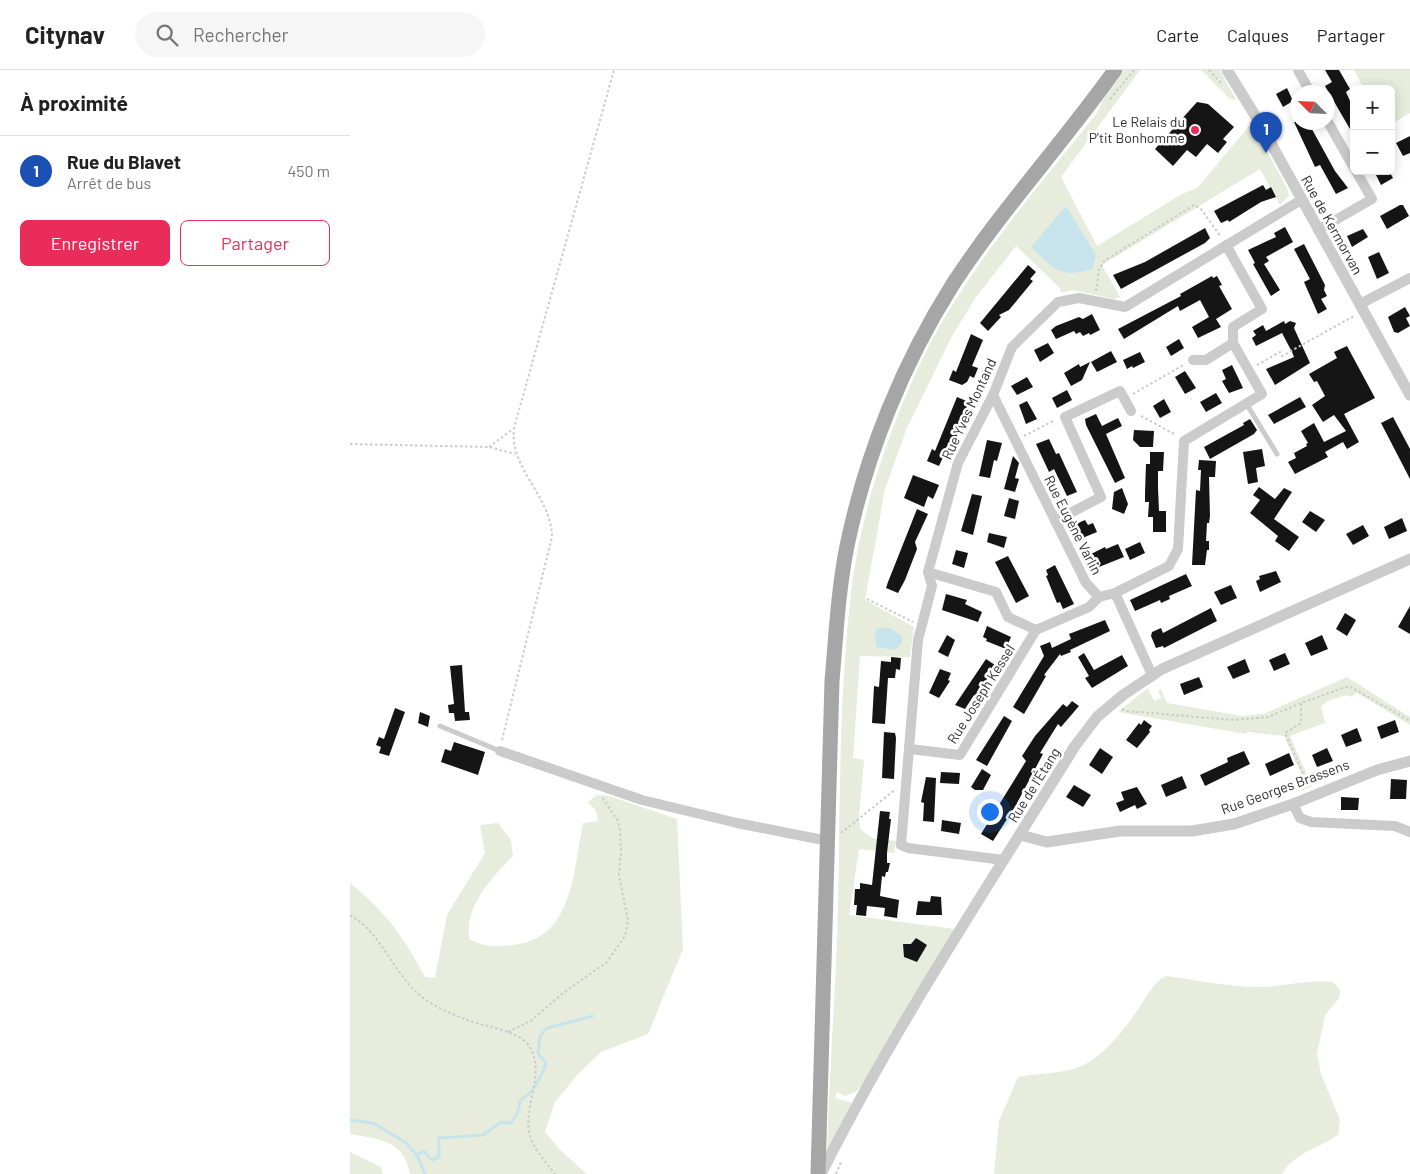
<!DOCTYPE html>
<html lang="fr">
<head>
<meta charset="utf-8">
<style>
  body { margin:0; font-family:Barlow,sans-serif; background:#f6f6f6; color:#222 }
  .controls { position:absolute; right:15px; top:15px; display:grid; overflow:hidden; border-radius:8px; box-shadow:0 2px 12px #0003 }
  .controls button { width:45px; height:45px; display:grid; place-items:center; padding:0; border:0; border-bottom:1px solid #e0e0e0; background:#fff; color:#222; font:25px sans-serif }
  .compass { position:absolute; left:940px; top:15px; width:45px; height:45px; border-radius:50%; background:#fff; box-shadow:0 2px 12px #0003; rotate:294deg }
  .you { position:absolute; left:639px; top:741px; width:18px; height:18px; margin:-12px; border:4px solid #fff; border-radius:50%; background:#1a73e8; box-shadow:0 0 0 8px #1a73e833 }
  .badge { display:grid; place-items:center; width:32px; height:32px; border-radius:50%; background:#ea2c5a; color:#fff; font-size:16px; font-weight:700 }
  .pin { position:absolute; translate:-50% -41px; filter:drop-shadow(0 1px 2px #0008) }
  .pin::after { content:''; position:absolute; top:26px; width:18px; height:15px; background:inherit; clip-path:polygon(0 0,100% 0,50% 100%) }
  .list { margin:0; padding:0; list-style:none }
  h2 { display:flex; justify-content:space-between; align-items:center; height:65px; margin:0; padding:0 20px; font-size:21px }
  h2 small { font-size:16px; font-weight:400; color:#767676 }
  .list li { display:grid; grid-template-columns:32px 1fr auto; gap:15px; align-items:center; box-sizing:border-box; height:70px; padding:0 20px; border-top:1px solid #e0e0e0 }
  .list b { display:block; font-size:19px; white-space:nowrap }
  .list p { margin:0; font-size:16px; white-space:nowrap; color:#767676 }
  .list em { font-size:16px; font-style:normal; color:#767676 }
  .actions { display:flex; gap:10px; padding:15px 20px }
  .actions a { flex:1; padding:11px 0; border:1px solid #ea2c5a; border-radius:8px; text-align:center; font-size:18px; color:#ea2c5a }
  .actions .main { background:#ea2c5a; color:#fff }
  .icon { flex:none; width:28px; height:28px; fill:none; stroke:currentColor; stroke-width:2; stroke-linecap:round; stroke-linejoin:round }
  .map { position:relative; flex:none; width:1060px; height:1104px; overflow:hidden }
  header { display:flex; align-items:center; gap:30px; box-sizing:border-box; height:70px; padding:0 25px; background:#fff; border-bottom:1px solid #e0e0e0 }
  header strong { font-size:24px }
  nav { display:flex; gap:28px; margin-inline-start:auto; font-size:18px }
  .search { width:350px; height:45px; background:#f6f6f6; display:flex; align-items:center; gap:12px; box-sizing:border-box; padding:0 18px; border-radius:28px; color:#767676; font-size:19px }
  main { display:flex }
  aside { flex:1; background:#fff }
  .map>svg:first-child { display:block }
</style>
</head>
<body>
<header>
<strong>Citynav</strong>
<div class="search"><svg class="icon" aria-label="search" viewBox="0 0 24 24"><circle cx="10" cy="10" r="6"/><path d="M15 15l6 6"/></svg>Rechercher</div>
<nav><a>Carte</a><a>Calques</a><a>Partager</a></nav>
</header>
<main>
<aside>
<h2>À proximité<small></small></h2>
<ul class="list">
<li><span class="badge" style="background:#1a4fb4">1</span><div><b>Rue du Blavet</b><p>Arrêt de bus</p></div><em>450 m</em></li>
</ul>
<div class="actions"><a class="main">Enregistrer</a><a>Partager</a></div>
</aside>
<div class="map">
<svg width="1060" height="1104" viewBox="0 0 1060 1104">
  <rect width="100%" height="100%" fill="#fff"/>
  <!-- green -->
  <g fill="#e7ecdc">
    <path d="M775 0H790L711 107 747 176 832 124 847 118 899 56 906 61 938 120 939 126 930 135 910 99 752 195 770 227 764 229 722 220 710 223 711 219 666 176 626 227 601 268 557 358 535 419 515 530 564 557 560 587 510 586 503 688 514 690 509 747 510 759 522 768 546 771 544 783 509 779 499 845 605 859 515 1014 505 1022 495 1026 487 1022 485 1028 502 1033 477 1084C479 1002 486 920 488 838 490 736 489 634 500 532 508 448 542 347 581 272 626 188 689 116 748 42L752 31Z"/>
    <polygon points="851,0 870,0 886,30 880,29"/>
    <polygon points="1004,0 1060,0 1060,43 1041,54 1041,19 1014,19"/>
    <polygon points="997,607 1060,647 1060,655 1007,623 1001,627 997,625 977,631 971,637 975,653 940,666 962,716 951,721 955,712 934,666 898,662 896,664 768,642 798,618 804,631 811,628 808,620 811,619 817,633 892,646 913,644"/>
    <path d="M247 725 259 726 327 749 333 879 298 964 251 982 228 1004 205 1032 195 1062 211 1081 237 1104H60C54 1070 29 1069 0 1064V813C36 842 53 866 75 907L85 908 97 845 135 783 130 755 148 753 161 770 163 786C141 808 115 836 119 869 137 878 143 877 163 875 224 869 223 800 233 753L248 751 246 741 238 732Z"/>
    <path d="M816 906C847 910 879 917 909 917 934 917 959 909 983 912L990 920 989 928 975 945 967 984 971 1004 990 1050 988 1065C969 1078 944 1083 932 1104H644L649 1051 668 1007C688 1003 710 1004 729 997 752 988 771 963 785 944 794 931 802 913 816 906Z"/>
    <polygon points="0,1082 31,1097 33,1104 0,1104"/>
  </g>
  <!-- water -->
  <g fill="#c7e4ec">
    <path d="M716 136 746 185 742 199C707 209 706 199 681 177Z"/>
    <polygon points="529,558 539,558 552,566 552,572 546,580 526,577 525,562"/>
  </g>
  <g fill="none" stroke-linecap="round" stroke-linejoin="round">
    <!-- stream -->
    <g stroke="#c7e4ec" stroke-width="3">
      <polyline points="0,1050 23,1053 55,1072 67,1085 75,1104"/>
      <path d="M67 1085 74 1081 82 1090 89 1087V1068L133 1065 151 1052 161 1053 167 1044 171 1029C183 1025 192 1005 196 993L188 983 190 966 197 958 243 946"/>
    </g>
  </g>
  <!-- building -->
  <g fill="#151515">
    <polygon points="975,0 989,0 1000,19 996,22 1004,40 1004,66 975,16 982,12"/>
    <polygon points="937,18 943,31 933,37 926,24"/>
    <polygon points="847,32 858,34 884,57 873,69 877,72 868,83 857,74 846,87 837,80 823,96 805,79"/>
    <polygon points="944,52 958,52 985,101 998,118 986,124 970,95 965,97"/>
    <polygon points="1060,66 1060,83 1053,86 1046,73"/>
    <polygon points="1024,101 1039,101 1043,108 1031,115"/>
    <polygon points="913,115 916,120 921,117 926,127 911,132 879,152 878,150 871,153 864,141"/>
    <polygon points="1050,135 1053,135 1059,146 1037,159 1030,146"/>
    <polygon points="935,157 943,172 916,187 919,191 914,194 930,220 921,226 903,194 905,193 898,180 926,167 924,163"/>
    <polygon points="855,158 860,168 855,173 771,219 763,205 795,192"/>
    <polygon points="1013,159 1018,167 1002,177 997,166"/>
    <polygon points="954,174 975,215 974,220 977,226 971,229 977,239 968,244 954,212 960,209 944,179"/>
    <polygon points="1029,182 1039,203 1027,209 1018,187"/>
    <polygon points="678,195 686,202 680,209 683,211 659,240 649,245 651,247 638,261 630,253"/>
    <polygon points="862,206 863,208 867,206 872,215 869,216 882,239 866,249 871,257 848,268 842,257 859,247 850,230 830,241 828,236 774,269 768,259 831,226 830,224"/>
    <polygon points="1055,237 1060,246 1056,248 1060,256 1048,263 1044,262 1038,247"/>
    <polygon points="742,244 750,260 740,265 739,263 733,266 730,262 726,264 724,261 706,269 701,260 706,256 729,247 733,249"/>
    <polygon points="934,251 935,254 940,251 946,253 944,258 960,293 925,315 916,299 944,287 942,282 932,263 906,276 902,268 906,265 903,261 913,255 916,261"/>
    <polygon points="621,264 633,270 622,296 628,298 624,308 620,306 617,312 612,315 599,310 603,300 606,302"/>
    <polygon points="829,269 834,278 821,286 816,277"/>
    <polygon points="698,273 704,283 690,292 684,280"/>
    <polygon points="997,276 1025,328 994,344 1009,372 997,379 993,372 975,382 978,387 945,404 938,392 946,388 944,383 957,376 956,374 958,373 951,361 964,353 974,372 996,361 984,345 973,352 962,335 975,326 967,311 964,312 959,304 987,288 984,282"/>
    <polygon points="761,281 767,292 747,302 741,292"/>
    <polygon points="790,282 795,292 783,298 782,296 777,299 773,290"/>
    <polygon points="740,292 732,310 721,316 714,303 729,294 730,297"/>
    <polygon points="882,295 893,318 879,323 872,311 876,309 872,300"/>
    <polygon points="835,301 846,318 835,324 825,307"/>
    <polygon points="677,307 683,317 667,325 661,316"/>
    <polygon points="717,320 722,330 707,338 702,328"/>
    <polygon points="866,323 872,333 856,342 850,332"/>
    <polygon points="607,327 619,332 610,354 605,374 600,372 589,396 577,391 582,379 585,381"/>
    <polygon points="950,327 956,337 924,354 918,345"/>
    <polygon points="814,329 821,342 810,348 803,336"/>
    <polygon points="677,331 687,349 676,354 669,335"/>
    <polygon points="746,344 752,356 768,348 772,356 756,364 775,408 765,413 736,355 735,349"/>
    <polygon points="1043,347 1060,379 1060,409 1031,353"/>
    <polygon points="900,349 907,360 904,364 860,389 854,377 894,355 893,353"/>
    <polygon points="784,360 804,361 803,377 790,377 783,370"/>
    <polygon points="699,369 706,384 709,383 727,422 717,426 704,399 699,402 686,374"/>
    <polygon points="637,370 652,373 647,391 644,390 640,408 629,406"/>
    <polygon points="912,379 915,396 906,398 908,412 898,414 893,382"/>
    <polygon points="800,382 814,382 813,401 808,401 808,418 809,441 816,441 816,462 803,462 803,447 798,447 799,432 795,432 795,423 796,394 800,394"/>
    <polygon points="663,386 669,393 665,408 669,409 665,422 654,419"/>
    <polygon points="849,390 866,391 865,407 859,407 860,446 859,453 857,453 856,471 859,471 859,480 857,480 855,495 842,495 846,420 850,421 851,400 848,400"/>
    <polygon points="563,405 589,415 583,429 578,426 574,437 554,428"/>
    <polygon points="909,417 925,429 934,418 942,422 924,449 949,467 939,481 925,471 928,466 900,443 910,430 903,425"/>
    <polygon points="772,418 778,434 774,444 762,439 764,422"/>
    <polygon points="622,424 632,426 623,465 611,461"/>
    <polygon points="659,428 669,431 665,449 654,446"/>
    <polygon points="567,439 578,444 565,472 567,479 555,510 548,523 536,518 538,512"/>
    <polygon points="960,441 975,450 966,462 952,452"/>
    <polygon points="1052,448 1057,461 1039,469 1034,457"/>
    <polygon points="735,450 738,455 743,453 747,462 730,469 724,455"/>
    <polygon points="1013,455 1019,466 1003,475 996,464"/>
    <polygon points="639,463 657,467 654,478 637,472"/>
    <polygon points="790,472 795,483 780,490 775,479"/>
    <polygon points="768,474 774,487 739,501 733,488 755,477 756,479"/>
    <polygon points="606,480 618,483 614,498 602,494"/>
    <polygon points="658,486 679,526 666,533 645,492"/>
    <polygon points="705,495 724,534 713,539 710,532 707,533 696,506 698,505 696,500"/>
    <polygon points="926,501 931,512 910,522 906,511 910,509 909,506"/>
    <polygon points="836,504 842,516 819,526 820,529 811,533 810,530 785,541 780,530"/>
    <polygon points="881,515 887,528 871,535 864,522"/>
    <polygon points="596,524 617,530 615,534 632,542 628,552 592,540"/>
    <polygon points="1060,536 1060,564 1048,557"/>
    <polygon points="861,538 867,551 814,578 813,576 806,578 801,566 802,562 811,558 813,563"/>
    <polygon points="995,543 1006,550 997,566 986,559"/>
    <polygon points="755,550 760,561 720,580 721,582 711,586 710,584 694,605 696,606 674,644 663,637 694,586 690,576 700,572 702,578 721,569 719,564"/>
    <polygon points="637,556 661,567 656,579 636,571 637,569 633,567"/>
    <polygon points="597,565 605,570 598,587 588,582"/>
    <polygon points="972,565 978,579 961,586 955,573"/>
    <polygon points="734,583 744,600 772,585 778,596 742,618 735,608 739,606 728,587"/>
    <polygon points="935,583 940,594 924,601 919,590"/>
    <polygon points="541,587 551,588 550,600 546,599 545,608 538,608 535,654 522,653 524,616 529,617 531,591 541,592"/>
    <polygon points="636,589 645,595 631,620 626,627 624,625 615,639 605,635"/>
    <polygon points="895,589 900,602 883,609 877,597"/>
    <polygon points="112,595 115,642 119,642 120,650 105,651 104,643 99,643 98,635 104,634 100,596"/>
    <polygon points="590,599 601,603 598,610 600,611 589,628 579,623"/>
    <polygon points="849,607 853,617 834,625 830,614"/>
    <polygon points="722,631 729,636 711,657 708,654 690,683 693,684 666,735 643,771 631,764 676,691 672,686 685,666 713,634 717,637"/>
    <polygon points="45,638 55,642 39,686 29,683 31,677 26,675 29,667 34,669"/>
    <polygon points="70,642 80,646 78,657 68,653"/>
    <polygon points="654,646 662,651 637,696 626,690"/>
    <polygon points="794,650 802,656 799,660 800,662 787,678 776,670 789,653 791,655"/>
    <polygon points="1045,650 1049,662 1031,669 1027,657"/>
    <polygon points="1007,658 1012,671 996,677 991,665"/>
    <polygon points="534,662 545,663 546,668 544,709 532,708"/>
    <polygon points="104,672 135,682 128,705 91,692 95,679 101,681"/>
    <polygon points="750,678 763,687 752,704 739,695"/>
    <polygon points="977,678 983,691 967,697 962,685"/>
    <polygon points="894,681 900,694 855,716 850,705 878,692 877,688"/>
    <polygon points="939,683 944,695 920,706 915,694"/>
    <polygon points="632,699 641,705 633,720 625,720 621,717"/>
    <polygon points="591,702 610,703 609,714 590,713"/>
    <polygon points="832,706 837,718 816,727 811,715"/>
    <polygon points="576,707 586,708 584,752 573,751 574,733 571,732"/>
    <polygon points="1041,709 1057,710 1056,729 1040,729"/>
    <polygon points="724,715 741,725 733,737 716,727"/>
    <polygon points="787,717 797,734 787,739 785,735 770,742 766,733 774,730 771,722"/>
    <polygon points="991,727 1009,728 1008,740 991,740"/>
    <polygon points="530,741 540,742 539,749 541,749 537,783 537,793 540,793 538,802 536,802 535,807 532,806 530,826 549,830 547,848 534,846 535,838 517,836 516,846 506,845 507,835 504,835 505,819 510,819 510,813 522,815"/>
    <polygon points="592,750 611,753 609,764 591,761"/>
    <polygon points="581,826 591,827 592,845 566,845 568,831 580,832"/>
    <polygon points="566,868 577,875 567,892 554,887 553,874 561,874"/>
  </g>
  <g fill="none" stroke-linecap="round" stroke-linejoin="round">
    <!-- path -->
    <g stroke="#cbcbcb" stroke-width="2" stroke-dasharray="2.5 2.5" stroke-linecap="butt">
      <polyline points="859,0 871,13"/>
      <polyline points="760,29 784,0"/>
      <polyline points="746,221 749,200 754,191 844,135 851,139 871,167"/>
      <polyline points="907,295 930,282 932,286 1004,246"/>
      <polyline points="783,324 835,294"/>
      <polyline points="791,346 826,365"/>
      <polyline points="674,366 705,350"/>
      <polyline points="0,374 139,377 165,384"/>
      <polyline points="139,377 163,359"/>
      <polyline points="517,529 563,552"/>
      <polyline points="772,639 776,641 883,650 918,647 951,633"/>
      <path d="M152 670 202 467C201 425 159 399 164 358L264 0"/>
      <polyline points="959,717 935,663 951,653 951,633 999,616 1060,651"/>
      <polyline points="491,763 546,719"/>
      <path d="M0 845C35 865 45 911 79 932 90 939 104 945 117 950 133 956 170 961 179 976 197 1004 172 1036 180 1066 184 1080 196 1092 205 1104"/>
      <polyline points="158,962 182,950 213,923 257,892 275,866 278,850 269,805 271,780 270,761 268,751 252,727"/>
      <polyline points="486,1104 492,1090"/>
    </g>
    <!-- service -->
    <g stroke="#cbcbcb" stroke-width="5">
      <polyline points="896,333 927,384"/>
      <polyline points="90,656 150,681"/>
    </g>
    <!-- minor -->
    <g stroke="#cbcbcb" stroke-width="10">
      <polyline points="948,0 960,22"/>
      <polyline points="978,52 1004,98"/>
      <polyline points="968,160 1022,129 1006,101"/>
      <polyline points="1010,234 1060,208"/>
      <polyline points="843,290 856,290 883,273"/>
      <polyline points="643,325 736,513 749,527 765,523 802,605"/>
      <polyline points="705,451 751,427 715,347 770,321 781,341"/>
      <polyline points="578,502 646,522 658,547 686,560 739,537 749,527"/>
      <polyline points="765,523 819,496 828,479 834,371 912,324 883,273 883,257 912,239 876,175"/>
      <polyline points="560,679 610,685 686,560"/>
      <polyline points="150,681 292,730 387,753 478,771"/>
      <polyline points="943,734 950,748 961,752 1045,756 1060,762"/>
      <polyline points="654,790 558,778 551,775 568,570 582,516 578,502 608,393 643,325 662,277 708,232 729,228 775,237 951,130"/>
    </g>
    <!-- tertiary -->
    <g stroke="#cbcbcb" stroke-width="11">
      <polyline points="877,0 908,50 1060,325"/>
      <polyline points="670,765 697,772 770,761 842,761 884,754 943,734 1027,700 1060,691"/>
      <path d="M471 1104C545 956 638 817 725 676L747 647 773 625 812 599 1060 489"/>
    </g>
    <!-- primary -->
    <path stroke="#a6a6a6" stroke-width="15" d="M468 1104 482 611C486 566 488 521 497 476 516 384 553 293 603 214 652 139 713 73 765 0"/>
  </g>
  <!-- markers -->
  <circle fill="#ea2c5a" stroke="#fff" stroke-width="2" cx="845" cy="60" r="5"/>
  <g text-anchor="middle" stroke-width="5" stroke-linejoin="round" paint-order="stroke">
    <!-- poi labels -->
    <g font-size="14" fill="#2e2e2e" stroke="#fff" text-anchor="end">
      <text x="835" y="57">Le Relais du<tspan x="835" dy="16">P'tit Bonhomme</tspan></text>
    </g>
    <!-- street labels -->
    <g font-size="14" fill="#2e2e2e" stroke="#fff">
      <text transform="translate(982 155) rotate(61)" y="5">Rue de Kermorvan</text>
      <text transform="translate(619 339) rotate(-65)" y="5">Rue Yves Montand</text>
      <text transform="translate(723 455) rotate(63)" y="5">Rue Eugène Varlin</text>
      <text transform="translate(631 624) rotate(-58)" y="5">Rue Joseph Kessel</text>
      <text transform="translate(684 715) rotate(-58)" y="5">Rue de l'Étang</text>
      <text transform="translate(935 717) rotate(-20)" y="5">Rue Georges Brassens</text>
    </g>
  </g>
</svg>
<div class="controls">
<button>+</button>
<button>−</button>
</div>
<svg class="compass" viewBox="-18 -18 36 36"><path d="M0-13l5 13h-10z" fill="#e53935"/><path d="M0 13l5-13h-10z" fill="#767676"/></svg>
<div class="you"></div>
<div class="pin badge" style="left:916px;top:83px;background:#1a4fb4">1</div>
</div>
</main>
</body>
</html>
